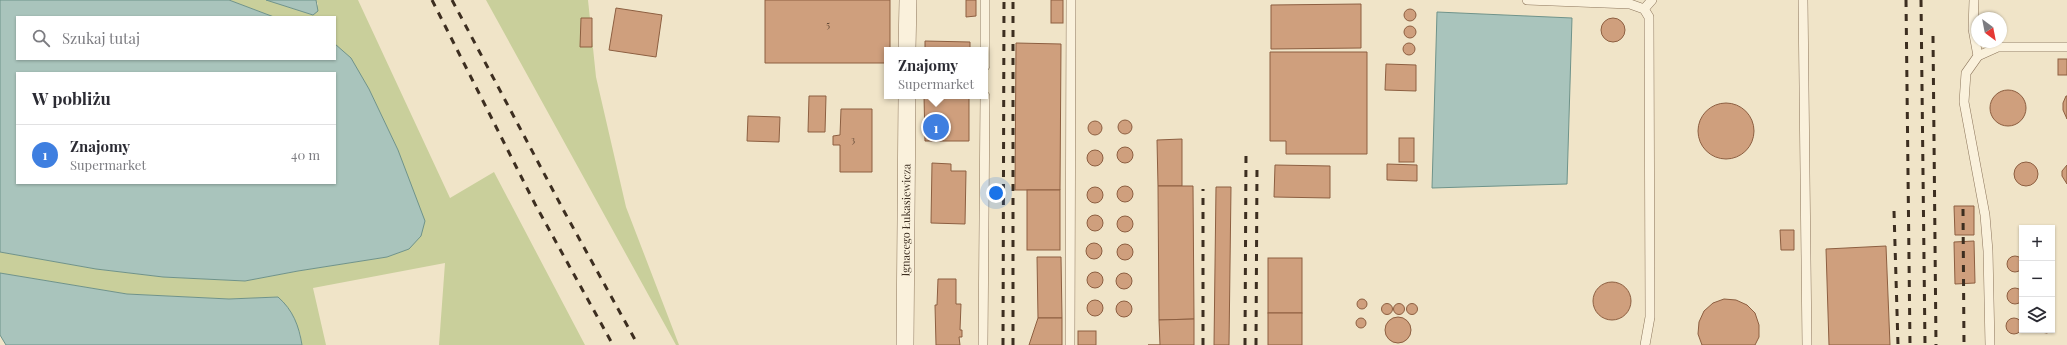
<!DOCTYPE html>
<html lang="pl">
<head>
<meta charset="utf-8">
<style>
  body { margin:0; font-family:"Playfair Display",serif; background:#f2f2f3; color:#2b2b33 }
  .controls { position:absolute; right:12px; bottom:12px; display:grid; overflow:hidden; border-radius:0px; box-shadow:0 1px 3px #0004 }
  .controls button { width:36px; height:36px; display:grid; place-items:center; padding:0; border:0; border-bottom:1px solid #e1e1e2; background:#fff; color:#2b2b33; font:20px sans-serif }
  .compass { position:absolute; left:1971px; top:12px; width:36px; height:36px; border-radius:50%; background:#fff; box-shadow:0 1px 3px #0004; rotate:148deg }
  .you { position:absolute; left:996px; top:193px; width:14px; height:14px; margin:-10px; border:3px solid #fff; border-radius:50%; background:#1a73e8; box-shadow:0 0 0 6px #1a73e833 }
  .badge { display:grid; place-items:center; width:26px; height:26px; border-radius:50%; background:#b45309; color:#fff; font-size:13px; font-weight:700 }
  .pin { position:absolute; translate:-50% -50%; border:2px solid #fff; box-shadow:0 1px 4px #0006 }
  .popup { position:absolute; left:884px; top:47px; width:104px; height:52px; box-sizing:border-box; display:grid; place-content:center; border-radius:0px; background:#fff; filter:drop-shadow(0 1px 3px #0005); font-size:13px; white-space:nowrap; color:#7c7c81 }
  .popup b { font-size:15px; color:#2b2b33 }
  .popup::after { content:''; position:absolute; left:50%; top:100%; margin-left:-8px; border:8px solid transparent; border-top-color:#fff }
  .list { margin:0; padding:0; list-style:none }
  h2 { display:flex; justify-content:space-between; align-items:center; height:52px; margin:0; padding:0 16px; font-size:17px }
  h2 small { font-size:13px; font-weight:400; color:#7c7c81 }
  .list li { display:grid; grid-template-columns:26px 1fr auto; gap:12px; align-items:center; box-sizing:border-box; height:60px; padding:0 16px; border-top:1px solid #e1e1e2 }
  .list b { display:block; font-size:15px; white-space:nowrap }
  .list p { margin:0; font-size:13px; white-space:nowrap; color:#7c7c81 }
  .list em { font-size:13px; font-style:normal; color:#7c7c81 }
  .icon { flex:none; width:22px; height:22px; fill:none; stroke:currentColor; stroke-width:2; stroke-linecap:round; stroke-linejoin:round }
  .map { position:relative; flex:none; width:2067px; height:345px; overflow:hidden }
  .search { position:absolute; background:#fff; box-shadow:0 1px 3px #0004; left:16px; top:16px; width:320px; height:44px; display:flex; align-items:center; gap:10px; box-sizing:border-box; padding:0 14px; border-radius:0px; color:#7c7c81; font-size:15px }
  .panel { position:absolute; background:#fff; box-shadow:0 1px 3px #0004; left:16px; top:72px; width:320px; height:112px; border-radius:0px }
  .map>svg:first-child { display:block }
</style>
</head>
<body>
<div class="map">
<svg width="2067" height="345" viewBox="0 0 2067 345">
  <rect width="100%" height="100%" fill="#f0e4c8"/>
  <!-- green -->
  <g fill="#c9cf9b">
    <polygon points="229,0 266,0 313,15 318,4 316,0 358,0 450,198 494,172 585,345 439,345 445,263 313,288 326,345 302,345 300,333 278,297 229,299 127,294 0,273 0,252 96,269 163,277 245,281 298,271 387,257 409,249 398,150 369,89 351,59 335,44 335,17 274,17"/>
    <polygon points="486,0 588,0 596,77 626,207 679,345 676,345"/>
  </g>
  <!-- water -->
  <g fill="#a9c4bc" stroke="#6f938a" fill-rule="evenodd">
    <path d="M0 0H229L274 17H17V59H335V44L351 58 369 89 398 150 425 221 421 236 409 249 387 257 298 271 245 281 163 277 96 269 0 252ZM17 73H335V183H17Z"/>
    <polygon points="266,0 316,0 318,11 313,15"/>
    <polygon points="1437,12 1572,18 1567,184 1432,188"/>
    <path d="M0 273 127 294 229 299 278 297C293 310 299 326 302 345H6L0 335Z"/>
  </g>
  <!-- building -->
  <g fill="#cf9f7d" stroke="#8d5f41">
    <polygon points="765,0 890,0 890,50 887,50 887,63 765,63"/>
    <polygon points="966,0 976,0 976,16 966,17"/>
    <rect x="1051" y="0" width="12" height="23"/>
    <polygon points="1361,4 1361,48 1271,49 1271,5"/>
    <polygon points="616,8 662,15 656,57 609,50"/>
    <circle cx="1410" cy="15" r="6"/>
    <polygon points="581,18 592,18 592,47 580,47"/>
    <circle cx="1613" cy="30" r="12"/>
    <circle cx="1410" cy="32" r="6"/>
    <polygon points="925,41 970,42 970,50 925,50"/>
    <circle cx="1409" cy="49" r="6"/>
    <polygon points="1016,43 1061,44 1060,190 1015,190"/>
    <polygon points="1270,52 1367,52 1367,154 1286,154 1286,141 1270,141"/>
    <rect x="2058" y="59" width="9" height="16"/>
    <polygon points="1386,64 1416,65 1416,91 1385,90"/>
    <circle cx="2008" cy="108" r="18"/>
    <polygon points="809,96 826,96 825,132 808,132"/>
    <polygon points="924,96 969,96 969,141 925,141"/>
    <polygon points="2066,96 2067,96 2067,119 2063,110 2063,103"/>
    <circle cx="1726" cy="131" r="28"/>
    <polygon points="841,109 872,109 872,172 840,172 840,145 833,145 833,136 840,135"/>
    <polygon points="748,116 780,117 779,142 747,141"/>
    <circle cx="1125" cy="127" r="7"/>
    <circle cx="1095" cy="128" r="7"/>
    <rect x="1399" y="138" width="15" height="24"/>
    <polygon points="1182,139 1182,186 1158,186 1157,140"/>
    <circle cx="1125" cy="155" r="8"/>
    <circle cx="1095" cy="158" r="8"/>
    <circle cx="2026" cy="174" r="12"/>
    <polygon points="932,163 951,164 951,171 966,171 965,224 931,223"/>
    <polygon points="1387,164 1417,165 1417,181 1387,180"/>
    <polygon points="1275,165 1330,166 1330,198 1274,197"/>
    <polygon points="2067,165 2067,184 2062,176 2062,171"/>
    <polygon points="1158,186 1193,186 1194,319 1159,320"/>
    <circle cx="1125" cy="194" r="8"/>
    <polygon points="1216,187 1231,187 1229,345 1214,345"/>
    <circle cx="1095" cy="195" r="8"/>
    <rect x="1027" y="190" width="33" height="60"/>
    <polygon points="1954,206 1974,206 1974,235 1955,235"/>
    <circle cx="1095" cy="223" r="8"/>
    <circle cx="1125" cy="224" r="8"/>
    <polygon points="1780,230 1794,230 1794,250 1781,250"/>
    <polygon points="1974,241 1975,283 1955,284 1954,242"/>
    <circle cx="1094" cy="251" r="8"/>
    <circle cx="1125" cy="252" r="8"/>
    <polygon points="1886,246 1890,345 1829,345 1826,249"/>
    <circle cx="2015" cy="264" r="8"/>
    <polygon points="1037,257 1061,257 1062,318 1038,318"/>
    <rect x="1268" y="258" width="34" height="55"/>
    <circle cx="1095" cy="280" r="8"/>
    <circle cx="1124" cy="281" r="8"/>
    <polygon points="938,279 956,279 956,304 961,304 960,330 962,330 962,337 959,337 960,345 936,345 935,305 937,305"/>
    <circle cx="1612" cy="301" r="19"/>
    <circle cx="2015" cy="296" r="8"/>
    <circle cx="1362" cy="304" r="5"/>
    <polygon points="1724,299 1736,300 1747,305 1755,313 1759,325 1759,337 1755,345 1702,345 1698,334 1699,322 1704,311 1713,303"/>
    <circle cx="1095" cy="308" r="8"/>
    <circle cx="1124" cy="309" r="8"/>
    <circle cx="1399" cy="309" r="5.5"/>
    <circle cx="1412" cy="309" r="5.5"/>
    <circle cx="1387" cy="309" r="5.5"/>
    <rect x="1268" y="313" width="34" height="32"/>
    <circle cx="1398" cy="330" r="13"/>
    <circle cx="1361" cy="323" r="5"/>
    <polygon points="1038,318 1062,318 1062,345 1029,345"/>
    <circle cx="2014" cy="326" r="8"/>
    <polygon points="1194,319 1194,345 1148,345 1160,345 1159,320"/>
    <polygon points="2052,320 2054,324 2052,330 2047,333 2041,332 2039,330 2052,330"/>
    <rect x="1078" y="331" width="18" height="14"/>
  </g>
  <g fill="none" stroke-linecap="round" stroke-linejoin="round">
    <defs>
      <g id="service">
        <polyline points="1527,0 1630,4 1644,9 1649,17 1650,317 1645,345"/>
        <polyline points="1803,0 1807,345"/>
        <polyline points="1974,0 1973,29 1978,56"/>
        <polyline points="1644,9 1652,0"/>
        <polyline points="985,66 985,0"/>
        <polyline points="983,345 985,96"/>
        <polyline points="1070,345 1071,0"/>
        <polyline points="1990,345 1988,251 1985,215 1964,102 1966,73 1978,56 1998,47 2067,47"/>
      </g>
      <g id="minor">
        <polyline points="907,50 908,0"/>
        <path id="s1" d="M905 345 907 96"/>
      </g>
    </defs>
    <!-- service casing -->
    <use href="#service" stroke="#8d765c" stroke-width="10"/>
    <!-- minor casing -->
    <use href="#minor" stroke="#8d765c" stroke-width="18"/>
    <!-- service -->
    <use href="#service" stroke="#faf1dc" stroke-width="9"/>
    <!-- minor -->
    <use href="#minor" stroke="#faf1dc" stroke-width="17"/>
    <!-- rail -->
    <g stroke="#3d2e20" stroke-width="3" stroke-dasharray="7 7" stroke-linecap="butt">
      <polyline points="432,0 535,204 613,345"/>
      <polyline points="452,0 565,213 638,345"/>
      <polyline points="1906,0 1910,345"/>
      <polyline points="1921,0 1925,345"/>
      <polyline points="1933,36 1936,345"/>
      <polyline points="1963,209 1964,345"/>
      <polyline points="1894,211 1898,345"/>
      <polyline points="1003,345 1004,0"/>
      <polyline points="1013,345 1013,0"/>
      <polyline points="1203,345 1203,189"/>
      <polyline points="1245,345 1246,153"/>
      <polyline points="1256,345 1257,168"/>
    </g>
  </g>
  <g text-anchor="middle" stroke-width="3" stroke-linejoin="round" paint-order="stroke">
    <!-- number labels -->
    <g font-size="9" fill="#624a37">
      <text x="828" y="28">5</text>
      <text x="853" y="143">3</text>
    </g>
    <!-- street labels -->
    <g font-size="11" fill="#3d2e20" stroke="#f7eed8">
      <text dy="4" stroke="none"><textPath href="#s1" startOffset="125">Ignacego Łukasiewicza</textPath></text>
    </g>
  </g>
</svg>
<div class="controls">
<button>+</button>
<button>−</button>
<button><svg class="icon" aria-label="layers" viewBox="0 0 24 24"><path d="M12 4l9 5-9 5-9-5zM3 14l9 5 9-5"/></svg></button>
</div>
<svg class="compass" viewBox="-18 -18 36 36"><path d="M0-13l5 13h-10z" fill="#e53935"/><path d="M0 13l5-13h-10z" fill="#7c7c81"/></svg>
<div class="you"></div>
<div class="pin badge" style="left:936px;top:127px;background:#3f7fe0">1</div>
<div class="popup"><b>Znajomy</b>Supermarket</div>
<div class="search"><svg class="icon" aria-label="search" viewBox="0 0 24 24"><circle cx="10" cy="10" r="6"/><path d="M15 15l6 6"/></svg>Szukaj tutaj</div>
<section class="panel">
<h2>W pobliżu<small></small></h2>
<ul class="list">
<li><span class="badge" style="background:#3f7fe0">1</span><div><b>Znajomy</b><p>Supermarket</p></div><em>40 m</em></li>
</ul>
</section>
</div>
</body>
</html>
